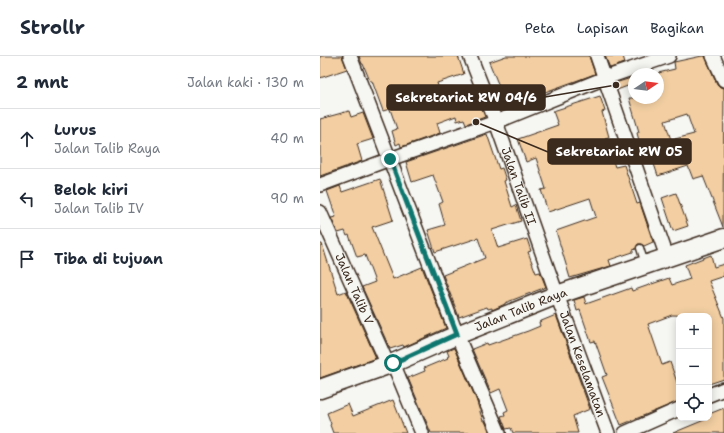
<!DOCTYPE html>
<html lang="id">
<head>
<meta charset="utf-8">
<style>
  body { margin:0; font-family:"Shantell Sans",sans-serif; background:#f6f6f7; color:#1f2937 }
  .controls { position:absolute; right:12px; bottom:12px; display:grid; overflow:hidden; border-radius:8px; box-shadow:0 2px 10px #0003 }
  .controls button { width:36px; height:36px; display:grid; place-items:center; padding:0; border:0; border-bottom:1px solid #e0e1e3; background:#fff; color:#1f2937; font:20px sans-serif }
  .compass { position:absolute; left:308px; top:12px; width:36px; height:36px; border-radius:50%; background:#fff; box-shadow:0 2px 10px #0003; rotate:77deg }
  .stop { position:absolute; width:12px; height:12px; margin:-9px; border:3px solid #0f766e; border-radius:50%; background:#fff }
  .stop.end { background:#0f766e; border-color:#fff; box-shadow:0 1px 4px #0008 }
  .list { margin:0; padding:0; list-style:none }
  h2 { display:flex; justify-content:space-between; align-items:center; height:52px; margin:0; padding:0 16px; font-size:17px }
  h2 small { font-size:13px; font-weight:400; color:#747a83 }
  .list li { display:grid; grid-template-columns:26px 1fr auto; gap:12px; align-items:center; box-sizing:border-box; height:60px; padding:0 16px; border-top:1px solid #e0e1e3 }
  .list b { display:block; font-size:15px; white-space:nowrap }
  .list p { margin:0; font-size:13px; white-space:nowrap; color:#747a83 }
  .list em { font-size:13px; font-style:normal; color:#747a83 }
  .icon { flex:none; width:22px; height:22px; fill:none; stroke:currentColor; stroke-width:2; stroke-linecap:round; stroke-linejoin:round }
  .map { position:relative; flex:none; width:404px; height:377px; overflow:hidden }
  header { display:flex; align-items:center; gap:24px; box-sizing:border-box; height:56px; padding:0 20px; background:#fff; border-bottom:1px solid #e0e1e3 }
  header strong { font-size:19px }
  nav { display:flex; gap:22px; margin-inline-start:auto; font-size:14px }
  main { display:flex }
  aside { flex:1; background:#fff }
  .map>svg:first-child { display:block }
</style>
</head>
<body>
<header>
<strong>Strollr</strong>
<nav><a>Peta</a><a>Lapisan</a><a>Bagikan</a></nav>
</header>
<main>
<aside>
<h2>2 mnt<small>Jalan kaki · 130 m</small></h2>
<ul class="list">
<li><svg class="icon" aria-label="ahead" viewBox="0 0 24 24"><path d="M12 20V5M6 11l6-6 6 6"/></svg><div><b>Lurus</b><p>Jalan Talib Raya</p></div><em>40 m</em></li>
<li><svg class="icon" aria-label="left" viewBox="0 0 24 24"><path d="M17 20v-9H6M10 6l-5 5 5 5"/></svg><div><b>Belok kiri</b><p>Jalan Talib IV</p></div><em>90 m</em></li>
<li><svg class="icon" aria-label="arrive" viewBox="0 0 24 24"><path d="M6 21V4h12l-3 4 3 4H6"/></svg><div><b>Tiba di tujuan</b></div></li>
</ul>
</aside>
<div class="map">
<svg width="404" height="377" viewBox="0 0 404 377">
  <rect width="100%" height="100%" fill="#f6f6f2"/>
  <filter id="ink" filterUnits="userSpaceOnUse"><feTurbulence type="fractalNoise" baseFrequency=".025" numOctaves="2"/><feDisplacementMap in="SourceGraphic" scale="8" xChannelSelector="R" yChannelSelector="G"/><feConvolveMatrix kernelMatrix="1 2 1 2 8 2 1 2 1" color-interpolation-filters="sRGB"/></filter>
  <g filter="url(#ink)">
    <!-- building -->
    <g fill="#f2cea2" stroke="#3b2a1e" fill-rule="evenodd">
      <polygon points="0,0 22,0 27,13 0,22"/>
      <polygon points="39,0 138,0 144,18 117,27 124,49 156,37 165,61 146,68 144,63 137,65 136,60 117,67 120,77 81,91 80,87 76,89 72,75 77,73 70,53 63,55 52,25 50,25 43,8 42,8"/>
      <polygon points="186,0 269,0 275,18 211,41 186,47 169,6"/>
      <polygon points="285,0 303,0 305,7 290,12"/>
      <path d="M382 0H385L397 28 400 31 404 32 403 171 383 120 373 123 368 110 338 120 328 90 321 92 317 77 319 76 309 42H338V17L355 13 354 6ZM367 58 374 78 351 84 345 65Z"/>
      <polygon points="311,22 313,28 297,34 295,27"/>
      <polygon points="280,40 285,55 282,56 289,81 285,82 295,111 304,109 317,148 320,147 333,186 324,190 321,188 318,188 316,193 313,194 313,196 289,204 291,210 250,222 236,175 276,161 270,142 228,156 221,134 226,133 216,102 206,106 198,83 238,69 233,55"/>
      <polygon points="29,55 31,61 43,57 53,83 37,88 42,105 0,120 0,63"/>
      <polygon points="167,78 179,113 182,112 186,124 184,125 192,151 196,149 201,165 172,174 178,192 207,183 211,195 208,196 216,217 220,216 226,231 185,247 185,248 172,254 172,252 168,253 167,251 139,261 123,219 165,202 158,182 115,196 108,174 125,169 119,148 123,146 113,119 92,126 86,106"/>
      <polygon points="60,123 73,164 52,171 73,223 102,211 126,272 84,291 83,289 70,293 42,231 55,226 45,199 37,201 29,179 27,180 25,175 18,177 11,162 16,161 7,135 20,130 22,136"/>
      <polygon points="356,137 368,170 353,175 342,142"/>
      <polygon points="0,188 2,188 18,238 26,235 56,302 0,322"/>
      <polygon points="391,199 394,211 404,208 404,220 389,225 404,262 404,323 389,328 389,260 352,259 328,268 342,309 350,306 359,332 359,345 301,369 282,321 287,319 275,285 271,286 260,254 257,255 254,244 264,241 266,248 311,232 312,235 349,222 352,229 370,223 365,209"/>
      <polygon points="236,259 270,353 253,360 258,377 193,377 191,372 186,373 181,360 185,359 184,356 188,354 180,333 171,337 152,293 167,287 168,289 208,275 220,270 219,266"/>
      <polygon points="134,292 156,343 163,365 165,365 170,377 111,377 88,322 105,315 104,312 128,302 127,301 129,300 127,295"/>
      <polygon points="73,344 86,377 13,377 10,369 11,368 7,357 28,348 33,360"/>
      <polygon points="404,352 404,377 353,377 389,362 389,358"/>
    </g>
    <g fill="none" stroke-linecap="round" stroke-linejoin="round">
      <defs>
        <polyline id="lane" points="320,192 325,208"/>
        <g id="street">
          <polyline points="30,0 137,279 179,377"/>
          <path id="s1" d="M150 0 176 66 237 239 288 377"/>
          <polyline points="277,0 347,201"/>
          <polyline points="393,0 404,24"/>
          <polyline points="0,129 70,103 176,66 285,22 349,0"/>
          <path id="s2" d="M0 156 68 309"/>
          <polyline points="73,307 102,377"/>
          <polyline points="389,339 404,333"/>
          <polyline points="305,377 359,353"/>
        </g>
        <g id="secondary">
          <path id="s3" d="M0 333 73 307 137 279 237 239 404 182"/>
        </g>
      </defs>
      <!-- lane casing -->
      <use href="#lane" stroke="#3b2a1e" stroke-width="9"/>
      <!-- street casing -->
      <use href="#street" stroke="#3b2a1e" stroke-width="16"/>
      <!-- secondary casing -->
      <use href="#secondary" stroke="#3b2a1e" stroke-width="21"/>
      <!-- lane -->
      <use href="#lane" stroke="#f6f6f2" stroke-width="6"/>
      <!-- street -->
      <use href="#street" stroke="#f6f6f2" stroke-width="13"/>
      <!-- secondary -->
      <use href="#secondary" stroke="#f6f6f2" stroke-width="18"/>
    </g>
  </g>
  <g fill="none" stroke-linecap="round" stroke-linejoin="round" filter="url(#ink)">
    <!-- route -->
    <polyline stroke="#0f766e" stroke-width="5" points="70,103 137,278 73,307"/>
  </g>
  <g text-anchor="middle" stroke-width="3" stroke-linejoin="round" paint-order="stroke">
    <!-- street labels -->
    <g font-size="12" fill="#3b2a1e" stroke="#f6f6f2">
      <text dy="4" stroke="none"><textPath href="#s1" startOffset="139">Jalan Talib II</textPath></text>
      <text dy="4" stroke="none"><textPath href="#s2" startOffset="84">Jalan Talib V</textPath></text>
      <text dy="4" stroke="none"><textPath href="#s3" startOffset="216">Jalan Talib Raya</textPath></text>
      <text dy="4" stroke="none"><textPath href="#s1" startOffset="328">Jalan Keselamatan</textPath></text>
    </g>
  </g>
  <!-- callouts -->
  <path fill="none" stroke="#3b2a1e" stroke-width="1.5" d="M296 29L225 41M156 66L228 96"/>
  <g fill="#3b2a1e" stroke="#f6f6f2" stroke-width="1.5">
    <circle cx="296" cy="29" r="4"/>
    <circle cx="156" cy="66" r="4"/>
  </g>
  <g fill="#3b2a1e" stroke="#3b2a1e" stroke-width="1.5">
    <rect x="67" y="29" width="158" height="25" rx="4"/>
    <rect x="228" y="83" width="143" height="25" rx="4"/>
  </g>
  <g font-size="13" text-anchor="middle" font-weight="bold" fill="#fff">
    <text x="146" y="46">Sekretariat RW 04/6</text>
    <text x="299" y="100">Sekretariat RW 05</text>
  </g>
</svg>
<div class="controls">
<button>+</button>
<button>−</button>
<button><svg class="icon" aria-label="locate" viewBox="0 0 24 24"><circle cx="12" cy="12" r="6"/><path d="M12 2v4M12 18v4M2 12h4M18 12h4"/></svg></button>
</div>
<svg class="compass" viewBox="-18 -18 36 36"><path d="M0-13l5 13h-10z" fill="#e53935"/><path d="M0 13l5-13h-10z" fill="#747a83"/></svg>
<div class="stop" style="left:73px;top:307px"></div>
<div class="stop end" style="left:70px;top:103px"></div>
</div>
</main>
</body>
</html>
